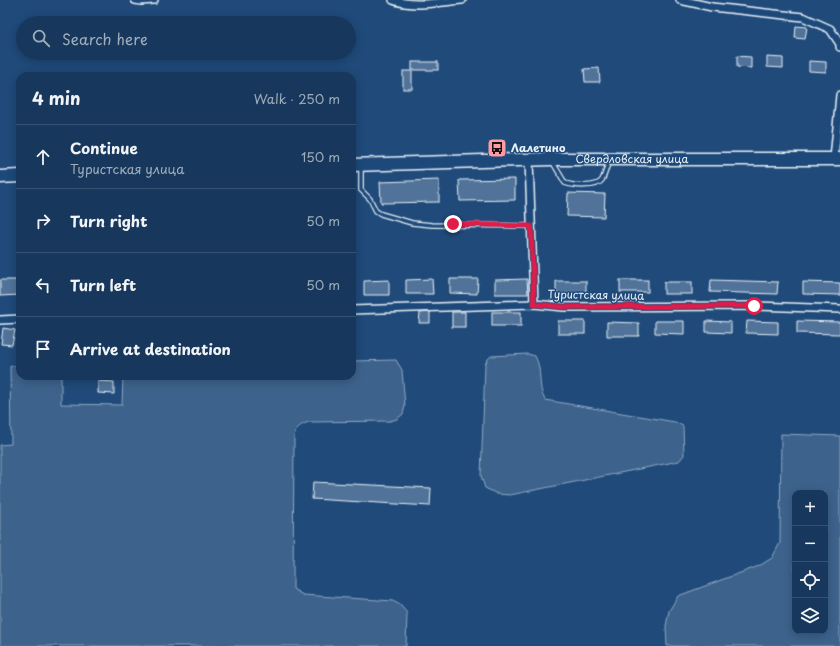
<!DOCTYPE html>
<html lang="en">
<head>
<meta charset="utf-8">
<style>
  body { margin:0; font-family:"Playpen Sans",sans-serif; background:#203f62; color:#f1f3f6 }
  .controls { position:absolute; right:12px; bottom:12px; display:grid; overflow:hidden; border-radius:8px; box-shadow:0 2px 10px #0003 }
  .controls button { width:36px; height:36px; display:grid; place-items:center; padding:0; border:0; border-bottom:1px solid #365272; background:#17385c; color:#f1f3f6; font:20px sans-serif }
  .stop { position:absolute; width:12px; height:12px; margin:-9px; border:3px solid #e11d48; border-radius:50%; background:#fff }
  .stop.end { background:#e11d48; border-color:#fff; box-shadow:0 1px 4px #0008 }
  .list { margin:0; padding:0; list-style:none }
  h2 { display:flex; justify-content:space-between; align-items:center; height:52px; margin:0; padding:0 16px; font-size:17px }
  h2 small { font-size:13px; font-weight:400; color:#9eacbb }
  .list li { display:grid; grid-template-columns:26px 1fr auto; gap:12px; align-items:center; box-sizing:border-box; height:64px; padding:0 16px; border-top:1px solid #365272 }
  .list b { display:block; font-size:15px; white-space:nowrap }
  .list p { margin:0; font-size:13px; white-space:nowrap; color:#9eacbb }
  .list em { font-size:13px; font-style:normal; color:#9eacbb }
  .icon { flex:none; width:22px; height:22px; fill:none; stroke:currentColor; stroke-width:2; stroke-linecap:round; stroke-linejoin:round }
  .map { position:relative; flex:none; width:840px; height:646px; overflow:hidden }
  .search { position:absolute; background:#17385c; box-shadow:0 2px 10px #0003; left:16px; top:16px; width:340px; height:44px; display:flex; align-items:center; gap:10px; box-sizing:border-box; padding:0 14px; border-radius:22px; color:#9eacbb; font-size:15px }
  .panel { position:absolute; background:#17385c; box-shadow:0 2px 10px #0003; left:16px; top:72px; width:340px; height:308px; border-radius:12px }
  .map>svg:first-child { display:block }
</style>
</head>
<body>
<div class="map">
<svg width="840" height="646" viewBox="0 0 840 646">
  <rect width="100%" height="100%" fill="#1f4a7a"/>
  <filter id="ink" filterUnits="userSpaceOnUse"><feTurbulence type="fractalNoise" baseFrequency=".025" numOctaves="2"/><feDisplacementMap in="SourceGraphic" scale="8" xChannelSelector="R" yChannelSelector="G"/><feConvolveMatrix kernelMatrix="1 2 1 2 8 2 1 2 1" color-interpolation-filters="sRGB"/></filter>
  <g filter="url(#ink)">
    <!-- green -->
    <g fill="#3c628c" stroke="#92aac2" fill-rule="evenodd">
      <path d="M528 354 535 356C543 370 537 387 545 400L675 422 683 426 684 455 679 461 510 495 497 494 485 488 481 476 485 365 487 360 491 356Z"/>
      <path d="M396 360 402 370 405 406 403 414 397 419 390 421 309 422C300 425 295 428 294 438L293 589 303 595 393 601 400 605 407 613 406 646H0V445L11 444 10 366H20V376H61V404L122 405 123 376H352V361Z"/>
      <path d="M781 434 840 436V646H667L666 626 669 611 678 596 759 566 772 558 780 543ZM795 493H825V631H795Z"/>
    </g>
    <!-- building -->
    <g fill="#517399" stroke="#e8f1f8">
      <polygon points="796,26 807,27 805,39 795,38"/>
      <polygon points="737,56 751,57 751,68 737,67"/>
      <polygon points="767,57 783,58 783,68 767,67"/>
      <polygon points="809,61 826,62 826,72 809,71"/>
      <rect x="412" y="62" width="26" height="8"/>
      <polygon points="599,68 600,82 585,82 584,69"/>
      <rect x="403" y="71" width="9" height="18"/>
      <polygon points="515,179 515,200 460,201 459,180"/>
      <polygon points="439,180 439,202 381,203 380,182"/>
      <polygon points="568,193 605,194 604,217 567,216"/>
      <polygon points="432,279 433,294 406,294 406,280"/>
      <polygon points="450,279 478,279 477,294 450,293"/>
      <polygon points="527,279 528,294 495,294 495,280"/>
      <polygon points="0,280 20,280 20,295 0,296"/>
      <polygon points="389,280 389,295 364,295 364,281"/>
      <rect x="620" y="280" width="28" height="12"/>
      <polygon points="711,280 778,282 777,294 710,292"/>
      <rect x="556" y="281" width="30" height="13"/>
      <rect x="664" y="282" width="28" height="12"/>
      <polygon points="803,282 840,283 840,295 803,294"/>
      <polygon points="430,312 430,323 419,323 420,313"/>
      <rect x="452" y="312" width="13" height="15"/>
      <rect x="492" y="312" width="29" height="14"/>
      <rect x="558" y="321" width="27" height="13"/>
      <polygon points="655,321 684,321 684,334 655,333"/>
      <polygon points="706,321 731,322 731,333 706,332"/>
      <polygon points="747,321 778,322 778,334 746,333"/>
      <polygon points="797,321 840,322 840,334 797,333"/>
      <polygon points="607,322 639,323 639,336 607,336"/>
      <polygon points="3,328 15,330 12,345 1,344"/>
      <polygon points="98,381 114,382 114,394 98,393"/>
      <polygon points="313,482 431,488 430,506 312,499"/>
    </g>
    <g fill="none" stroke-linecap="round" stroke-linejoin="round">
      <defs>
        <g id="service">
          <path d="M552 161 565 183C573 186 597 188 602 180 605 175 606 168 609 162"/>
          <polyline points="361,167 361,190 370,199 376,211 381,214 412,223 432,225 531,226"/>
        </g>
        <g id="minor">
          <polyline points="135,0 141,1 154,0"/>
          <path d="M393 0C414 8 440 2 462 0"/>
          <polyline points="680,0 712,7 803,17 830,29 840,44 840,47"/>
          <polyline points="834,159 840,95"/>
          <polyline points="529,160 534,304"/>
          <polyline points="352,310 534,304 564,307 754,306 840,309"/>
          <polyline points="0,320 20,319"/>
        </g>
        <g id="trunk">
          <path id="s1" d="M352 165 551 159H840"/>
          <polyline points="0,177 20,176"/>
        </g>
      </defs>
      <!-- service casing -->
      <use href="#service" stroke="#e8f1f8" stroke-width="6"/>
      <!-- minor casing -->
      <use href="#minor" stroke="#e8f1f8" stroke-width="10"/>
      <!-- trunk casing -->
      <use href="#trunk" stroke="#e8f1f8" stroke-width="15"/>
      <!-- service -->
      <use href="#service" stroke="#1f4a7a" stroke-width="3.5"/>
      <!-- minor -->
      <use href="#minor" stroke="#1f4a7a" stroke-width="7"/>
      <!-- trunk -->
      <use href="#trunk" stroke="#1f4a7a" stroke-width="12"/>
    </g>
  </g>
  <g fill="none" stroke-linecap="round" stroke-linejoin="round" filter="url(#ink)">
    <!-- route -->
    <polyline stroke="#e11d48" stroke-width="5" points="453,224 531,226 534,304 564,307 754,306"/>
  </g>
  <!-- icons -->
  <defs>
    <symbol id="bus-square" viewBox="-11 -11 22 22"><rect x="-9" y="-9" width="18" height="18" rx="4" fill="#ff9aa2" stroke="#1f4a7a"/><path d="M-5-6H5V4H4V6H2V4H-2V6H-4V4H-5ZM-3.5-4V0h7V-4ZM-3.5 1.2v1.5H-2V1.2ZM2 1.2v1.5H3.5V1.2Z" fill="#111"/></symbol>
  </defs>
  <g fill-rule="evenodd">
    <use href="#bus-square" x="486" y="137" width="22" height="22"/>
  </g>
  <g text-anchor="middle" stroke-width="3" stroke-linejoin="round" paint-order="stroke">
    <!-- poi labels -->
    <g font-size="11" font-weight="bold" fill="#e8f1f8" stroke="#1f4a7a" text-anchor="start">
      <text x="511" y="152">Лалетино</text>
    </g>
    <!-- street labels -->
    <g font-size="11" fill="#e8f1f8" stroke="#1f4a7a">
      <text dy="4" stroke="none"><textPath href="#s1" startOffset="280">Свердловская улица</textPath></text>
      <text transform="translate(596 295) rotate(1)" y="4">Туристская улица</text>
    </g>
  </g>
</svg>
<div class="controls">
<button>+</button>
<button>−</button>
<button><svg class="icon" aria-label="locate" viewBox="0 0 24 24"><circle cx="12" cy="12" r="6"/><path d="M12 2v4M12 18v4M2 12h4M18 12h4"/></svg></button>
<button><svg class="icon" aria-label="layers" viewBox="0 0 24 24"><path d="M12 4l9 5-9 5-9-5zM3 14l9 5 9-5"/></svg></button>
</div>
<div class="stop" style="left:754px;top:306px"></div>
<div class="stop end" style="left:453px;top:224px"></div>
<div class="search"><svg class="icon" aria-label="search" viewBox="0 0 24 24"><circle cx="10" cy="10" r="6"/><path d="M15 15l6 6"/></svg>Search here</div>
<section class="panel">
<h2>4 min<small>Walk · 250 m</small></h2>
<ul class="list">
<li><svg class="icon" aria-label="ahead" viewBox="0 0 24 24"><path d="M12 20V5M6 11l6-6 6 6"/></svg><div><b>Continue</b><p>Туристская улица</p></div><em>150 m</em></li>
<li><svg class="icon" aria-label="right" viewBox="0 0 24 24"><path d="M7 20v-9h11M14 6l5 5-5 5"/></svg><div><b>Turn right</b></div><em>50 m</em></li>
<li><svg class="icon" aria-label="left" viewBox="0 0 24 24"><path d="M17 20v-9H6M10 6l-5 5 5 5"/></svg><div><b>Turn left</b></div><em>50 m</em></li>
<li><svg class="icon" aria-label="arrive" viewBox="0 0 24 24"><path d="M6 21V4h12l-3 4 3 4H6"/></svg><div><b>Arrive at destination</b></div></li>
</ul>
</section>
</div>
</body>
</html>
